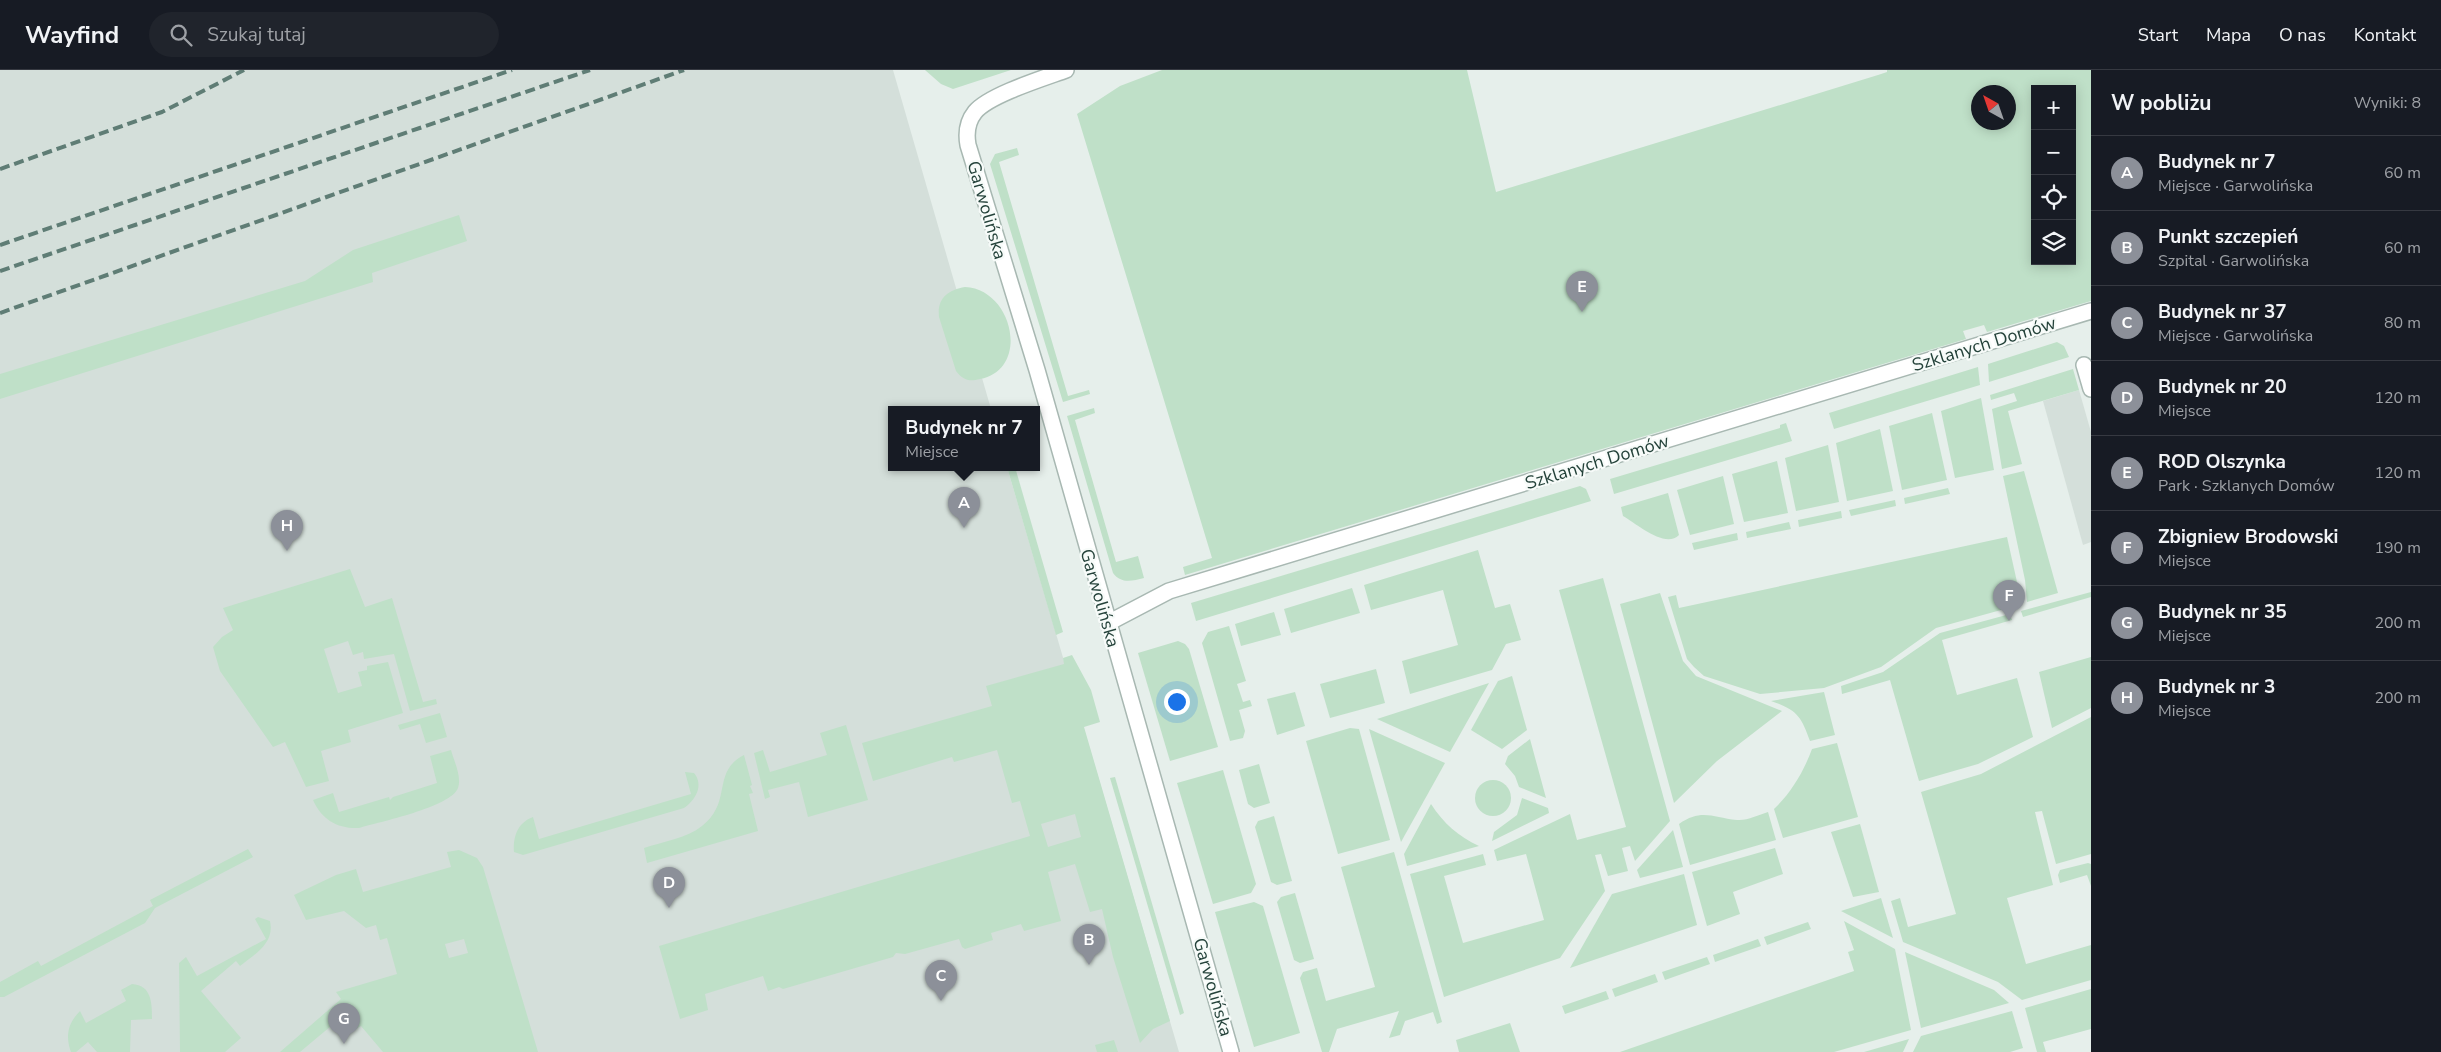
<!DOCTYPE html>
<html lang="pl">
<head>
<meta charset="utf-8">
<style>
  body { margin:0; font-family:"Nunito Sans",sans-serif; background:#20242c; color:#f1f3f6 }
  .controls { position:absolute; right:15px; top:15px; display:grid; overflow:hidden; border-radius:0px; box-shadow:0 2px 12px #0003 }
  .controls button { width:45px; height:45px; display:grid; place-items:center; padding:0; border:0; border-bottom:1px solid #363941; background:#171b24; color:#f1f3f6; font:25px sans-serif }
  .compass { position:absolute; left:1971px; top:15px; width:45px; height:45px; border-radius:50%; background:#171b24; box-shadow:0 2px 12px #0003; rotate:320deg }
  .you { position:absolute; left:1176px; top:631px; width:18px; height:18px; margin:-12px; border:4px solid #fff; border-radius:50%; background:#1a73e8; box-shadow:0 0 0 8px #1a73e833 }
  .badge { display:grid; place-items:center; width:32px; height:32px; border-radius:50%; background:#8c9099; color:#fff; font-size:16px; font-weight:700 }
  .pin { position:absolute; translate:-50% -41px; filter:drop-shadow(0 1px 2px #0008) }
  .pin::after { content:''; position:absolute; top:26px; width:18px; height:15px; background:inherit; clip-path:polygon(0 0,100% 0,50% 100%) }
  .popup { position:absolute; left:888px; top:336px; width:152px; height:65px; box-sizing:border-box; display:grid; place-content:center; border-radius:0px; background:#171b24; filter:drop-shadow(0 1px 4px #0005); font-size:16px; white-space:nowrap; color:#9ea1a6 }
  .popup b { font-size:19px; color:#f1f3f6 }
  .popup::after { content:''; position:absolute; left:50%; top:100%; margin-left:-10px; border:10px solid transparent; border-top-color:#171b24 }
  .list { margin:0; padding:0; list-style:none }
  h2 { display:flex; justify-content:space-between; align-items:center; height:65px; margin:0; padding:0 20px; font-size:21px }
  h2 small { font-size:16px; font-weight:400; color:#9ea1a6 }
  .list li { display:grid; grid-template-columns:32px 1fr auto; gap:15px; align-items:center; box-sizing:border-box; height:75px; padding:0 20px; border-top:1px solid #363941 }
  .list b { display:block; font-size:19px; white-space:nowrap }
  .list p { margin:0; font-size:16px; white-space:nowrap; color:#9ea1a6 }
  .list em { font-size:16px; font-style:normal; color:#9ea1a6 }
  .icon { flex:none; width:28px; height:28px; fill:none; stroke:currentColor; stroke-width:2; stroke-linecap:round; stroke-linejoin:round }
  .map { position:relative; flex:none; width:2091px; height:982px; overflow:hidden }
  header { display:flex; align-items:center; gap:30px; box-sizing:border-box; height:70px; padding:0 25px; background:#171b24; border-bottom:1px solid #363941 }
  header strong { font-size:24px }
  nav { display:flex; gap:28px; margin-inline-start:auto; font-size:18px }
  .search { width:350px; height:45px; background:#20242c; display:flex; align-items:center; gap:12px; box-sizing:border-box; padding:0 18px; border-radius:28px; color:#9ea1a6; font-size:19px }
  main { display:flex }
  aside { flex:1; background:#171b24 }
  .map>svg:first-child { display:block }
</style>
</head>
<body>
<header>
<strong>Wayfind</strong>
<div class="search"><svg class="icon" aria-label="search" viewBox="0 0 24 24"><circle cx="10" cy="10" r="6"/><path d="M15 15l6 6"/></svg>Szukaj tutaj</div>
<nav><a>Start</a><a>Mapa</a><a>O nas</a><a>Kontakt</a></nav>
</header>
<main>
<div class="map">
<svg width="2091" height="982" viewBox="0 0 2091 982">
  <rect width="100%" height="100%" fill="#e6efeb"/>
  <!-- built -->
  <g fill="#d4dfda">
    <polygon points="0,0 893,0 991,339 892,339 892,397 1007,397 1179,982 0,982"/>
    <polygon points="2079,320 2091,362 2091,472 2083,475 2043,331"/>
  </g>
  <!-- green -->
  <g fill="#bfe0c8" fill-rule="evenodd">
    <polygon points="925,0 1011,0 953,19 941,14"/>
    <path d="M1162 0H1467L1496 122 1878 5 1887 2V0H2091V231L1987 262 1984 255 1963 261 1966 269 1185 505 1183 497 1212 488 1077 44 1120 16ZM2035 19H2072V191H2035ZM1978 22H2008V52H1978Z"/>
    <polygon points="1017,78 1019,85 999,92 1068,326 1089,320 1090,324 1063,332 990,94 995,84"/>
    <polygon points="459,145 467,171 372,203 373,212 0,329 0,304 305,211 353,180"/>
    <path d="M965 217C1013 219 1031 299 980 309 969 312 963 310 956 301L939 247C937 228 948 220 965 217Z"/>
    <polygon points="2057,272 2064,276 2069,287 1989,312 1988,294"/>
    <polygon points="1978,297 1980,315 1834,359 1829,343"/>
    <polygon points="2073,299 2079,320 2008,341 2022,394 2002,399 1992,339 2017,331 2014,323 1991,330 1990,325"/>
    <polygon points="1981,328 1994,400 1955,408 1941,341"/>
    <path d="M1094 338 1095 343 1075 350 1116 492 1138 486 1144 508C1132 511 1121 514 1113 503L1067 346Z"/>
    <polygon points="1932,343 1947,410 1902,420 1889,356"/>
    <polygon points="1786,353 1792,371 1614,424 1610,409 1780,358 1780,355"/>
    <polygon points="1880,359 1893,421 1847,431 1836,373"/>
    <polygon points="1828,375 1839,432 1796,441 1785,388"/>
    <polygon points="1777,391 1788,443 1744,452 1732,404"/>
    <polygon points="1007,397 1015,397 1063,562 1056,565"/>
    <polygon points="2024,401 2058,523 2027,532 2025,510 2003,406"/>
    <polygon points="1723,406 1734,454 1690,465 1677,420"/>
    <polygon points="1580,416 1586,419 1591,431 1196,551 1191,533"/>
    <polygon points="1948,418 1950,424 1905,434 1904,428"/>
    <path d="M1668 423 1679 465C1665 479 1637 454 1623 446L1621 437Z"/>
    <polygon points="1895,430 1896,436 1851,446 1849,440"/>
    <polygon points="1841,441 1842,448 1799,457 1798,450"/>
    <polygon points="1789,452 1791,459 1747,468 1746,462"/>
    <polygon points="1737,463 1738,470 1694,480 1692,473"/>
    <polygon points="2007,467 2017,512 2019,535 1936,558 1881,597 1824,618 1760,624 1704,606 1694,597 1687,589 1668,527 1676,525 1679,538"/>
    <polygon points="1478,480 1495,538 1510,534 1521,570 1506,574 1492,600 1410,624 1402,591 1458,575 1443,520 1371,540 1364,515"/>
    <polygon points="350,499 365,537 392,528 423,632 436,629 437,634 410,641 394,584 364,589 363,582 353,585 348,571 324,579 338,623 362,616 358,602 367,600 367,596 388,592 403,643 348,660 351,672 321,681 329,711 306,717 285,672 273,677 220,601 213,577 222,567 233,560 223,538"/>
    <polygon points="1603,508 1670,751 1635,791 1630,776 1622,778 1628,801 1608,806 1601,784 1595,785 1605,821 1560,888 1444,927 1410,804 1483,784 1486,795 1444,806 1463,873 1544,850 1526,784 1497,791 1494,780 1570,744 1577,770 1626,757 1559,520"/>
    <polygon points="1352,518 1360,543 1291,563 1284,539"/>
    <polygon points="2091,522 2091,527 2023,547 2021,541"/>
    <polygon points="1660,523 1683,591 1696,606 1782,641 1717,691 1674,733 1620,534"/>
    <polygon points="1274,542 1281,565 1241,576 1235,554"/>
    <polygon points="2010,544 2012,550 1942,570 1957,625 2017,608 2033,667 1978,694 1919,711 1890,610 1842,624 1841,616 1883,602 1940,563"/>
    <polygon points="1229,556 1246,611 1237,614 1243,632 1250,630 1252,636 1239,640 1245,661 1243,668 1230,671 1202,573 1208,562"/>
    <polygon points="1178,571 1185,574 1189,579 1218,677 1170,691 1138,583"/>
    <path d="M1072 585 1091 620 1100 652 1084 657 1170 951 1153 959 1140 973 1113 887 1102 839 1090 842 1075 794 1048 802 1061 851 1024 861 1021 854 991 863 993 870 965 879 962 877 959 869 905 884 896 883 893 887 783 919 779 917 768 921 763 906 705 924 708 940 680 949 659 876 1030 766 1020 731 1012 733 997 680 954 692 952 687 873 711 862 673 992 636 986 616 1064 594 1063 588ZM1075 744 1081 767 1048 777 1041 754Z"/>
    <polygon points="2091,587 2091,638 2052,658 2039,602"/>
    <polygon points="1376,599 1385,633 1330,648 1320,614"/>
    <polygon points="1512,606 1527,660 1502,679 1471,660 1498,611"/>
    <polygon points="1489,613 1450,682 1377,649"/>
    <polygon points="1295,622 1305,656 1277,665 1267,629"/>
    <path d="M1824 622 1835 665 1810 671C1801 646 1797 640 1771 631Z"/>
    <polygon points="440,643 447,667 426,673 420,654 400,660 398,655"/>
    <polygon points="2091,647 2091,784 2056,794 2042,741 2035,742 2053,815 2007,828 2026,894 2091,875 2091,910 2022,930 1998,912 1903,872 1891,831 1900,828 1908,857 1956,844 1921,722 1981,704"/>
    <polygon points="846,655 868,730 808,747 799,712 768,720 770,727 765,729 754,683 763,680 770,702 827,685 820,663"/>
    <polygon points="1350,658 1359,659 1390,770 1338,784 1306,671"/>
    <polygon points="1369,659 1445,693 1401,772"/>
    <polygon points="1530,669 1546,728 1519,717 1515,706 1505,694 1508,686"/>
    <path d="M1837 673 1858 747 1783 768 1774 739C1791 723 1804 701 1812 679Z"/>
    <path d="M451 680C454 691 462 707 458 718 451 737 379 752 359 758 338 759 322 750 313 730L333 723 339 742 389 727 390 730 393 727 437 713 430 686Z"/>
    <path d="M744 685 752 715 750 716 753 723 749 724 758 761 647 793 644 778C662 772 687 768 702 756 733 732 711 702 744 685Z"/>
    <polygon points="1259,694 1270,733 1254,738 1248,734 1239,700"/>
    <polygon points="1223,700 1256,814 1251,823 1213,834 1177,713"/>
    <path d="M685 702 694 703C704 715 696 730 684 738L523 785 514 782C513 767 517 753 533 747L539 769 691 724Z"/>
    <polygon points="1115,707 1184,943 1180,945 1110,708"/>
    <circle cx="1493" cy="728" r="18"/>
    <polygon points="1522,728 1548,738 1549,743 1492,771 1494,762 1517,745"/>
    <path d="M1431 734C1444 754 1458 766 1479 776L1407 796 1404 784Z"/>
    <path d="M1768 742 1776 770 1690 795 1679 754C1702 738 1713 748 1737 750 1747 751 1758 745 1768 742Z"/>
    <polygon points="1274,746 1292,811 1277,815 1271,812 1255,757 1258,751"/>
    <polygon points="1860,754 1879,822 1853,827 1831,762"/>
    <polygon points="1673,760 1683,797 1640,808 1637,800"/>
    <polygon points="1775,778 1783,804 1733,822 1740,844 1707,856 1692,802"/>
    <polygon points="248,779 253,787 155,838 145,853 4,927 0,927 0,912 38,891 41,896 153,836 150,830"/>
    <path d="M459 780 477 788 483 797 538 982H383L361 956 356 959 347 949 340 955 337 951 300 982H280L341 929 336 922 397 904 387 868 380 870 376 855 366 858 344 841 306 850 294 825 336 805 356 799 363 822 451 797 447 782ZM464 869 468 883 449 888 445 874Z"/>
    <polygon points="1394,782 1442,952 1437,954 1433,942 1405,951 1400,965 1389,968 1399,941 1337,959 1329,982 1322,982 1300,908 1303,902 1317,898 1326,931 1375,917 1341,797"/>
    <polygon points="2088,793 2091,794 2091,816 2087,805 2060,813 2058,805 2060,800"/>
    <polygon points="1684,804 1697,855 1570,898 1612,824"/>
    <polygon points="1295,823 1314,889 1300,893 1294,890 1277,832 1281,827"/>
    <polygon points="1881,828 1893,868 1841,841"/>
    <polygon points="1254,832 1263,836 1300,963 1254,977 1215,842"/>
    <path d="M258 847 270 851C275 873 255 884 240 896L236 891 201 921 241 968 225 982H180L179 893 186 887 197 906 266 869 255 849Z"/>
    <polygon points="1844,851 1895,879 1911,960 1834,982 1620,982 1854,901 1848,882 1854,880"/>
    <polygon points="1808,852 1811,859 1767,875 1764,867"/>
    <polygon points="1758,869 1761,876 1715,892 1713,885"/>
    <polygon points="1905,882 1994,920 2009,933 1921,958"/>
    <polygon points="1707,887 1710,894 1665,910 1662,902"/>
    <polygon points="1655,904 1658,912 1615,927 1612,919"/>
    <path d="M132 914C152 915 152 934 152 949L131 950 130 982H97L88 972 76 982H71C65 966 68 953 80 941L86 953 126 931 121 920Z"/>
    <polygon points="2091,919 2091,959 2043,972 2046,982 2037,982 2025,938"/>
    <polygon points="1606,921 1609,929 1565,944 1562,936"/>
    <polygon points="2012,941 2023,978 2010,982 1913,982 1921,966"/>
    <polygon points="1510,953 1520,982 1459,982 1456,970"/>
    <polygon points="1909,969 1903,982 1864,982"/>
    <polygon points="1114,970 1118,982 1097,982 1095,975"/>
  </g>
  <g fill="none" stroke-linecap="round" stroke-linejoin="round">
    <defs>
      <g id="street">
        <path d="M1066 0C1044 8 989 25 975 42 967 52 966 64 968 75L1037 300 1231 982"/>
        <polyline points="2084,295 2091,319"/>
        <polyline points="1108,553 1169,521 2091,241"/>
      </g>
    </defs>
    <!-- street casing -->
    <use href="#street" stroke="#a8b8b2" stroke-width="18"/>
    <!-- street -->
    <use href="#street" stroke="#fff" stroke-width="15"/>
    <!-- rail -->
    <g stroke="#5f7d75" stroke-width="4" stroke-dasharray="10 5" stroke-linecap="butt">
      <polyline points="0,99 162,42 244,0"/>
      <polyline points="0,175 512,0"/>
      <polyline points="0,201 590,0"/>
      <polyline points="0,243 684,0"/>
    </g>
  </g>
  <g text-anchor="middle" stroke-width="4.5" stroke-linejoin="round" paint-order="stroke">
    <!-- street labels -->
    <g font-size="18" fill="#24423a" stroke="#f7fbf9">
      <text transform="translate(987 140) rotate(74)" y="6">Garwolińska</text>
      <text transform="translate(1984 274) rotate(-17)" y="6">Szklanych Domów</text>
      <text transform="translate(1597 392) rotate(-17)" y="6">Szklanych Domów</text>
      <text transform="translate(1100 528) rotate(74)" y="6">Garwolińska</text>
      <text transform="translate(1213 917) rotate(74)" y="6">Garwolińska</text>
    </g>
  </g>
</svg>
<div class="controls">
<button>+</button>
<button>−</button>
<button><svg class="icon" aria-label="locate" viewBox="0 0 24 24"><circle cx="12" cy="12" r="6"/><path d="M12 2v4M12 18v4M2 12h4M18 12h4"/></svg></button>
<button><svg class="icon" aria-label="layers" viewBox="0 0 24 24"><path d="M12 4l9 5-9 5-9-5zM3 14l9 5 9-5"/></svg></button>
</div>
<svg class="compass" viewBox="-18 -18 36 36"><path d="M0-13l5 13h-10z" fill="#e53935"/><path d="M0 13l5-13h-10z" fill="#9ea1a6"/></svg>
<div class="you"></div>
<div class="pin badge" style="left:964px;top:458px">A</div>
<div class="popup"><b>Budynek nr 7</b>Miejsce</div>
<div class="pin badge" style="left:1089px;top:895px">B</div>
<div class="pin badge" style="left:941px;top:931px">C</div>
<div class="pin badge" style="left:669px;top:838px">D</div>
<div class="pin badge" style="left:1582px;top:242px">E</div>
<div class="pin badge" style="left:2009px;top:551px">F</div>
<div class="pin badge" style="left:344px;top:974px">G</div>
<div class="pin badge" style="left:287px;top:481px">H</div>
</div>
<aside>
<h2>W pobliżu<small>Wyniki: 8</small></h2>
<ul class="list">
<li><span class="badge">A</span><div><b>Budynek nr 7</b><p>Miejsce · Garwolińska</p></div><em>60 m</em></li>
<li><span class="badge">B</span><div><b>Punkt szczepień</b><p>Szpital · Garwolińska</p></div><em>60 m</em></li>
<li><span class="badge">C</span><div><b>Budynek nr 37</b><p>Miejsce · Garwolińska</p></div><em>80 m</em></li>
<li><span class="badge">D</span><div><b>Budynek nr 20</b><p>Miejsce</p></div><em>120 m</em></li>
<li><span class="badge">E</span><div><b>ROD Olszynka</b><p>Park · Szklanych Domów</p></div><em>120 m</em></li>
<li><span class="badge">F</span><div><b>Zbigniew Brodowski</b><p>Miejsce</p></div><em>190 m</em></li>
<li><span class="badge">G</span><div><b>Budynek nr 35</b><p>Miejsce</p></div><em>200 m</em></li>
<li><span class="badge">H</span><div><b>Budynek nr 3</b><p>Miejsce</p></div><em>200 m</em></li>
</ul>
</aside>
</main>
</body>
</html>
